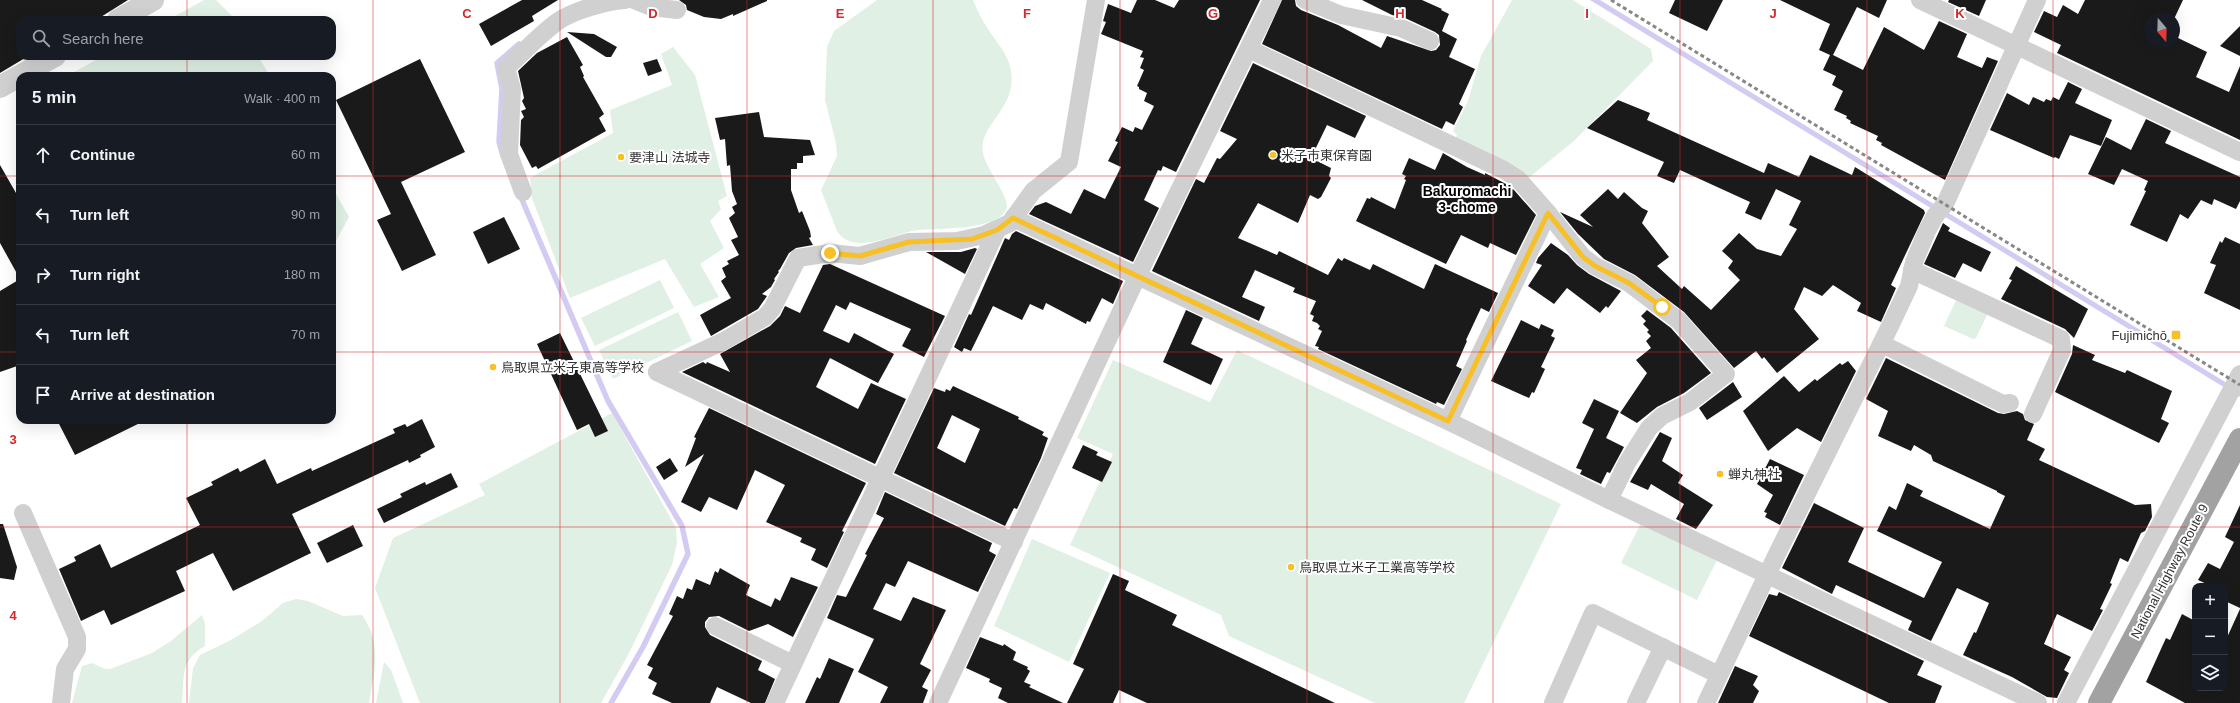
<!DOCTYPE html>
<html lang="en">
<head>
<meta charset="utf-8">
<style>
  body { margin:0; font-family:Helvetica,"Noto Sans JP",sans-serif; background:#20242c; color:#f1f3f6 }
  .controls { position:absolute; right:12px; bottom:12px; display:grid; overflow:hidden; border-radius:8px; box-shadow:0 4px 16px #0002 }
  .controls button { width:36px; height:36px; display:grid; place-items:center; padding:0; border:0; border-bottom:1px solid #363941; background:#171b24; color:#f1f3f6; font:20px sans-serif }
  .compass { position:absolute; left:2144px; top:12px; width:36px; height:36px; border-radius:50%; background:#171b24; box-shadow:0 4px 16px #0002; rotate:161deg }
  .stop { position:absolute; width:12px; height:12px; margin:-9px; border:3px solid #f7c027; border-radius:50%; background:#fff }
  .stop.end { background:#f7c027; border-color:#fff; box-shadow:0 1px 4px #0008 }
  .list { margin:0; padding:0; list-style:none }
  h2 { display:flex; justify-content:space-between; align-items:center; height:52px; margin:0; padding:0 16px; font-size:17px }
  h2 small { font-size:13px; font-weight:400; color:#9ea1a6 }
  .list li { display:grid; grid-template-columns:26px 1fr auto; gap:12px; align-items:center; box-sizing:border-box; height:60px; padding:0 16px; border-top:1px solid #363941 }
  .list b { display:block; font-size:15px; white-space:nowrap }
  .list em { font-size:13px; font-style:normal; color:#9ea1a6 }
  .icon { flex:none; width:22px; height:22px; fill:none; stroke:currentColor; stroke-width:2; stroke-linecap:round; stroke-linejoin:round }
  .map { position:relative; flex:none; width:2240px; height:703px; overflow:hidden }
  .search { position:absolute; background:#171b24; box-shadow:0 4px 16px #0002; left:16px; top:16px; width:320px; height:44px; display:flex; align-items:center; gap:10px; box-sizing:border-box; padding:0 14px; border-radius:12px; color:#9ea1a6; font-size:15px }
  .panel { position:absolute; background:#171b24; box-shadow:0 4px 16px #0002; left:16px; top:72px; width:320px; height:352px; border-radius:12px }
  .map>svg:first-child { display:block }
</style>
</head>
<body>
<div class="map">
<svg width="2240" height="703" viewBox="0 0 2240 703">
  <rect width="100%" height="100%" fill="#fff"/>
  <!-- green -->
  <g fill="#e0f0e4">
    <polygon points="204,0 216,0 236,20 168,20"/>
    <path d="M877 0H973C977 10 982 20 988 29 995 40 1005 51 1009 63 1023 107 977 123 983 153 985 168 1012 199 1006 210 995 231 938 228 917 230 896 233 853 257 837 231L821 190 837 156 836 143 825 100 827 47 834 31Z"/>
    <polygon points="1512,0 1573,0 1651,49 1653,61 1574,141 1527,179 1455,139 1457,135 1453,131 1468,101 1481,56"/>
    <polygon points="673,47 695,75 727,196 718,201 721,209 710,221 724,248 700,264 719,297 694,307 665,259 570,298 532,198 530,178 613,133 610,110 672,85 661,54"/>
    <polygon points="103,56 258,56 270,76 67,76"/>
    <polygon points="332,187 349,217 332,248"/>
    <polygon points="660,280 674,308 595,346 581,318"/>
    <polygon points="1957,298 1988,313 1976,338 1973,339 1944,326"/>
    <polygon points="678,312 692,341 613,379 599,350"/>
    <polygon points="1237,350 1561,504 1464,703 1375,703 1229,636 1221,615 1070,545 1113,454 1077,438 1113,360 1210,402"/>
    <polygon points="612,413 676,528 677,543 672,565 628,655 601,703 420,703 375,588 393,538 485,495 479,484"/>
    <polygon points="1641,523 1717,560 1697,600 1621,563"/>
    <polygon points="1032,539 1110,573 1069,662 994,626"/>
    <path d="M296 599 308 601 343 616 362 615C383 645 374 670 369 703H189L193 668 200 655 231 640 262 621 283 603Z"/>
    <path d="M202 615 205 624V646C179 661 185 676 182 703H72L82 666 92 663 105 669H110L152 653 171 641Z"/>
    <polygon points="384,662 391,670 403,703 376,703"/>
  </g>
  <!-- water -->
  <polygon fill="#d3cbf1" points="1590,0 1600,0 2240,391 2240,397"/>
  <g fill="none" stroke-linecap="round" stroke-linejoin="round">
    <!-- stream -->
    <g stroke="#d3cbf1" stroke-width="5.5">
      <polyline points="503,156 499,142 502,89 497,63 519,44"/>
      <polyline points="520,195 608,401 682,526 688,554 643,647 611,703"/>
    </g>
  </g>
  <!-- building -->
  <g fill="#1a1a1a" fill-rule="evenodd">
    <polygon points="0,0 128,0 96,20 20,20 20,56 24,56 25,58 0,73"/>
    <polygon points="522,0 558,0 532,16 534,21 491,46 479,24"/>
    <polygon points="679,0 767,0 767,1 733,16 733,14 721,19 704,17 687,10 686,5"/>
    <polygon points="1137,0 1155,0 1174,8 1179,0 1260,0 1176,172 1163,166 1161,171 1158,170 1144,200 1159,208 1133,262 1029,214 1035,206 1046,202 1071,214 1084,189 1105,199 1121,167 1108,161 1118,142 1115,141 1122,127 1133,132 1135,127 1142,130 1154,106 1144,101 1147,93 1139,89 1139,87 1137,86 1144,70 1140,68 1144,58 1140,57 1143,51 1101,34 1106,22 1103,21 1108,4 1131,13"/>
    <polygon points="1282,0 1295,0 1296,6 1301,10 1338,25 1381,48 1387,36 1431,51 1436,50 1440,45 1439,35 1435,32 1405,18 1392,15 1362,0 1422,0 1442,9 1441,10 1449,14 1442,31 1457,39 1449,57 1475,69 1459,104 1463,107 1454,125 1446,121 1442,129 1262,44"/>
    <polygon points="1675,0 1723,0 1707,31 1669,13"/>
    <polygon points="1780,0 1887,0 1879,18 1857,7 1833,55 1863,70 1884,27 1924,50 1939,21 1967,34 1957,57 1982,68 1987,57 1998,61 1945,180 1881,145 1882,143 1876,140 1878,136 1850,123 1851,121 1846,118 1847,116 1834,110 1843,91 1832,85 1836,76 1823,70 1830,55 1819,50 1830,24"/>
    <polygon points="1949,0 1986,0 1979,16 1948,2"/>
    <polygon points="2085,0 2183,0 2174,19 2150,18 2150,42 2174,42 2174,36 2207,52 2196,77 2229,92 2240,66 2240,140 2057,53 2061,45 2034,32 2044,11 2057,17 2063,5 2078,14"/>
    <polygon points="2240,26 2240,56 2220,46"/>
    <polygon points="567,32 594,34 617,47 611,57 606,57"/>
    <polygon points="567,37 583,65 580,67 584,76 583,77 604,114 599,118 606,131 538,169 536,166 532,168 520,145 521,120 524,117 521,111 526,109 522,101 524,98 518,71 537,53"/>
    <polygon points="420,59 465,152 401,182 436,255 402,271 377,220 391,214 336,100"/>
    <polygon points="657,59 662,71 648,76 643,63"/>
    <polygon points="1253,63 1366,116 1355,138 1327,125 1311,158 1331,168 1329,176 1331,178 1321,197 1318,199 1310,195 1298,223 1258,203 1238,238 1277,255 1279,251 1328,275 1338,258 1342,261 1344,258 1370,270 1373,264 1424,289 1435,264 1498,293 1489,312 1481,308 1466,340 1467,341 1456,366 1462,369 1444,405 1437,402 1436,404 1318,349 1319,347 1315,346 1322,331 1318,329 1320,326 1317,323 1312,321 1314,316 1310,314 1316,301 1293,292 1295,288 1255,270 1242,297 1265,307 1259,321 1152,271 1196,179 1204,183 1217,158 1220,159 1237,139 1220,131"/>
    <polygon points="2068,82 2082,89 2075,103 2112,120 2101,146 2070,135 2059,159 2055,157 2054,158 1990,130 2007,93 2029,105 2033,97 2044,102 2046,99 2051,101 2053,97 2059,100"/>
    <polygon points="1618,100 1650,113 1647,120 1764,173 1768,163 1799,177 1810,155 1852,175 1855,167 1924,210 1925,213 1891,285 1896,288 1881,322 1857,311 1861,303 1833,285 1822,296 1804,287 1794,309 1819,339 1777,373 1764,357 1762,359 1756,351 1734,368 1684,312 1635,275 1604,259 1578,234 1560,212 1593,227 1580,215 1608,189 1618,199 1624,192 1642,208 1648,211 1642,223 1669,257 1657,266 1682,289 1684,286 1711,310 1740,280 1728,268 1733,261 1722,251 1739,233 1757,249 1781,256 1797,229 1789,225 1801,201 1776,189 1761,220 1745,213 1750,202 1680,170 1674,183 1657,176 1664,162 1587,128"/>
    <polygon points="759,112 764,137 810,140 815,155 803,156 803,163 797,163 797,169 791,169 791,190 799,213 802,211 810,231 811,237 809,238 813,245 796,248 789,253 780,269 778,271 779,272 774,279 775,280 771,287 762,294 767,296 758,309 711,336 700,315 731,298 721,281 726,277 722,268 729,264 727,261 739,255 731,240 738,237 729,218 735,213 732,207 737,204 732,191 730,165 727,166 725,139 720,140 715,118"/>
    <polygon points="2146,119 2171,131 2165,143 2240,177 2240,201 2236,209 2214,199 2212,205 2201,200 2188,219 2180,214 2167,242 2130,225 2146,191 2144,190 2148,181 2122,169 2114,185 2088,174 2106,137 2131,150"/>
    <polygon points="1443,153 1467,167 1485,175 1485,173 1506,184 1506,186 1514,190 1536,215 1516,255 1490,243 1488,248 1461,235 1446,264 1356,221 1367,198 1370,199 1371,197 1395,209 1406,180 1404,179 1406,176 1402,174 1409,158 1435,170"/>
    <polygon points="0,165 20,200 20,365 0,372 0,291 20,279 0,243"/>
    <polygon points="504,217 520,249 488,264 473,232"/>
    <polygon points="1943,223 1950,228 1948,231 1991,252 1981,272 1963,263 1955,278 1924,264"/>
    <polygon points="1016,231 1123,281 1113,304 1102,298 1090,322 1087,321 1086,324 1046,303 1043,310 1030,304 1022,320 993,306 971,351 964,348 962,352 954,347 969,314 971,315 1005,238 1009,240 1012,234"/>
    <polygon points="2225,237 2240,244 2240,310 2204,293 2216,265 2210,263 2220,241 2222,243"/>
    <polygon points="1551,243 1568,255 1577,265 1589,274 1621,291 1608,308 1606,306 1600,313 1567,288 1554,304 1528,286 1542,265 1536,263 1538,258"/>
    <polygon points="975,248 977,249 965,274 926,252 961,252"/>
    <polygon points="830,264 945,316 924,357 902,346 911,329 850,302 846,310 836,305 823,331 849,343 854,333 894,354 878,383 830,358 816,387 858,409 871,383 906,399 875,464 682,372 703,362 706,364 707,362 730,372 720,354 770,326 780,316 785,306 800,313 823,265"/>
    <polygon points="2016,266 2088,309 2074,338 2065,329 2001,299 2012,280 2009,279"/>
    <polygon points="1186,310 1203,318 1191,344 1223,359 1211,385 1163,362"/>
    <polygon points="1647,310 1671,328 1711,373 1684,393 1657,407 1637,423 1620,413 1647,373 1636,360 1651,348 1646,341 1651,336 1647,332 1649,330 1643,324 1646,321 1641,316"/>
    <polygon points="1521,320 1539,329 1541,324 1554,330 1551,336 1555,338 1541,367 1545,369 1534,393 1532,392 1529,398 1491,381"/>
    <polygon points="560,333 608,431 595,437 589,424 577,430 537,344"/>
    <polygon points="2073,345 2095,355 2092,360 2125,373 2127,370 2172,391 2161,419 2169,423 2159,443 2055,392 2072,354"/>
    <polygon points="1886,358 1998,413 2004,414 2017,411 2023,414 2025,420 2034,424 2027,440 2045,449 2039,460 2135,505 2151,504 2152,517 2145,531 2141,533 2128,562 2120,558 2110,583 2112,584 2100,609 2103,610 2092,631 2057,614 2044,644 2071,657 2064,670 2069,673 2057,698 2047,697 2012,677 1963,655 1974,632 1976,633 1989,603 1957,588 1931,641 1908,630 1912,621 1836,585 1832,594 1782,568 1814,503 1864,528 1848,562 1924,598 1942,562 1877,531 1889,506 1896,510 1907,483 1923,491 1920,496 1990,529 2005,496 1997,492 1997,491 1933,461 1931,455 1914,445 1911,451 1878,436 1888,411 1866,399"/>
    <polygon points="1848,361 1856,371 1821,442 1797,428 1768,451 1743,411 1784,376 1799,392 1815,379 1817,381 1840,363 1842,365"/>
    <polygon points="1733,382 1742,397 1707,420 1699,408"/>
    <path d="M953 386 1019 417 1018 419 1044 432 1042 435 1048 438 1041 458 1017 509 1014 508 1005 526 894 473 934 388 945 392 946 389 950 391ZM952 415 980 429 965 463 937 448Z"/>
    <polygon points="1594,399 1619,411 1606,438 1624,447 1610,473 1607,472 1601,484 1580,474 1582,470 1576,468 1594,429 1582,423"/>
    <polygon points="709,408 866,483 842,531 844,532 827,568 811,560 816,549 800,542 802,538 766,522 785,485 755,470 737,510 709,497 701,512 681,502 704,454 685,467 696,438 694,437"/>
    <polygon points="422,419 435,447 420,455 421,457 409,463 408,460 292,514 311,553 233,591 213,553 176,571 185,591 111,625 104,610 81,621 59,569 76,561 74,557 100,544 111,568 200,525 186,498 213,485 211,482 238,468 240,472 265,459 277,484 311,468 312,471 395,433 393,429 405,424 407,427"/>
    <polygon points="57,420 146,420 75,455"/>
    <polygon points="1660,432 1672,438 1662,461 1683,475 1678,483 1713,505 1696,529 1676,519 1684,504 1651,484 1648,490 1630,482"/>
    <polygon points="1083,445 1098,452 1096,455 1112,462 1102,482 1072,468"/>
    <polygon points="670,458 678,471 664,480 656,467"/>
    <polygon points="1770,459 1804,475 1780,525 1765,517 1767,513 1764,512 1773,495 1757,484"/>
    <polygon points="451,473 458,487 384,523 377,509 402,497 400,494 425,482 426,485"/>
    <polygon points="885,492 992,543 989,551 996,555 978,592 908,561 895,587 886,583 873,609 901,621 913,597 946,610 920,664 931,670 922,687 928,690 923,703 880,703 888,687 858,672 874,639 827,618 837,595 846,597 867,555 865,554 884,518 876,514"/>
    <polygon points="2240,505 2240,608 2225,601 2225,586 2211,586 2198,580 2208,563 2220,569 2234,542 2225,537"/>
    <polygon points="0,524 3,524 17,567 14,580 0,578"/>
    <polygon points="353,525 363,546 327,563 317,543"/>
    <polygon points="720,568 750,585 746,595 771,607 775,598 780,601 791,577 818,587 793,637 768,624 749,631 719,616 709,617 705,622 705,627 710,635 762,661 758,670 775,679 765,703 751,703 717,687 710,703 672,703 652,694 657,683 648,678 653,668 647,665 673,616 669,614 677,596 683,599 687,588 692,590 696,579 710,585 715,571 718,573"/>
    <polygon points="1113,574 1129,581 1125,590 1177,615 1172,625 1335,703 1147,703 1119,690 1113,703 1067,703 1084,669 1073,664"/>
    <polygon points="1779,592 1924,661 1917,675 1942,686 1935,703 1889,703 1749,636 1769,594 1777,596"/>
    <polygon points="2240,609 2240,703 2185,703 2146,682 2166,638 2170,640 2182,614 2195,621 2195,688 2225,688 2225,642"/>
    <polygon points="980,637 1003,646 1004,644 1016,652 1013,660 1028,667 1027,669 1030,671 1024,682 1031,685 1029,687 1063,703 1008,703 998,698 1002,688 989,682 990,679 966,668"/>
    <polygon points="829,658 854,669 839,703 805,703 817,677 820,679"/>
    <polygon points="1735,666 1758,676 1753,685 1759,691 1753,703 1718,703"/>
  </g>
  <g fill="none" stroke-linecap="round" stroke-linejoin="round">
    <!-- minor -->
    <g stroke="#d0d0d0" stroke-width="18">
      <polyline points="634,0 651,7 677,10"/>
      <polyline points="1305,0 1341,15 1401,28 1430,41"/>
      <polyline points="1920,0 2240,152"/>
      <polyline points="1249,49 1504,170 1518,179 1548,213 1448,421"/>
      <path d="M523 192 509 154 512 89 506 68C523 53 539 35 557 22 572 11 607 1 625 0"/>
      <polyline points="1548,213 1583,257 1595,266 1629,283 1678,320 1726,374 1690,402 1662,416 1649,428 1627,463 1609,500"/>
      <polyline points="1013,218 1448,421 1609,500 2038,703"/>
      <polyline points="1912,270 2061,339 2062,350 2033,414"/>
      <polyline points="1882,344 2003,404 2010,403"/>
      <polyline points="657,372 724,341 765,317 772,309 798,258 830,253 860,256 909,242 957,241 984,235 1010,223 1033,191 1069,162 1096,0"/>
      <polyline points="657,372 1014,542"/>
      <polyline points="23,513 77,637 77,649 65,669 61,703"/>
      <polyline points="715,626 793,664"/>
      <polyline points="775,703 997,230"/>
      <polyline points="938,703 1137,277 1272,0"/>
      <polyline points="1553,703 1593,613 1719,675"/>
      <polyline points="1636,703 1663,647"/>
      <polyline points="1706,703 1775,558 1892,322 1909,286 1914,262 1927,231 1935,216 1945,204 2037,0"/>
      <polyline points="2066,703 2240,374"/>
    </g>
    <!-- tertiary -->
    <g stroke="#d0d0d0" stroke-width="22">
      <polyline points="118,20 153,0"/>
      <polyline points="0,87 55,56"/>
    </g>
    <!-- trunk -->
    <polyline stroke="#a2a2a2" stroke-width="22" points="2099,703 2240,439"/>
    <!-- rail -->
    <polyline stroke="#888" stroke-width="3" stroke-dasharray="4 3" stroke-linecap="butt" points="1611,0 2240,385"/>
  </g>
  <g fill="none" stroke-linecap="round" stroke-linejoin="round">
    <!-- route -->
    <polyline stroke="#f7c027" stroke-width="5" points="830,253 860,256 909,242 972,239 997,230 1013,218 1448,421 1548,213 1583,257 1595,266 1629,283 1662,307"/>
  </g>
  <!-- grid -->
  <path fill="none" stroke="#d62828" stroke-width="1" stroke-opacity="0.55" d="M187 0V20M373 0V703M560 0V703M747 0V703M933 0V703M1120 0V703M1307 0V703M1493 0V703M1680 0V703M1867 0V703M2053 0V703M187 56V76M0 176H20M332 176H2240M0 352H20M332 352H2240M187 420V703M0 527H2240"/>
  <!-- markers -->
  <g fill="#f7c027" stroke="#fff" stroke-width="1.5">
    <circle cx="1273" cy="155" r="4"/>
    <circle cx="621" cy="157" r="4"/>
    <rect x="2171" y="330" width="10" height="10" rx="2"/>
    <circle cx="493" cy="367" r="4"/>
    <circle cx="1720" cy="474" r="4"/>
    <circle cx="1291" cy="567" r="4"/>
  </g>
  <g text-anchor="middle" stroke-width="4" stroke-linejoin="round" paint-order="stroke">
    <!-- poi labels -->
    <g font-size="13" fill="#333" stroke="#fff" text-anchor="start">
      <text x="1281" y="160">米子市東保育園</text>
      <text x="629" y="162">要津山 法城寺</text>
      <text x="2167" y="340" text-anchor="end">Fujimichō</text>
      <text x="501" y="372">鳥取県立米子東高等学校</text>
      <text x="1728" y="479">蝉丸神社</text>
      <text x="1299" y="572">鳥取県立米子工業高等学校</text>
    </g>
    <!-- street labels -->
    <g font-size="13" fill="#333" stroke="#fff">
      <text transform="translate(2169 571) rotate(-62)" y="5">National Highway Route 9</text>
    </g>
    <!-- neighbourhood labels -->
    <g font-size="14" font-weight="bold" fill="#000" stroke="#fff">
      <text x="1467" y="196">Bakuromachi<tspan x="1467" dy="16">3-chome</tspan></text>
    </g>
  </g>
  <g font-size="13" text-anchor="middle" font-weight="bold" fill="#d62828" stroke="#fff" stroke-width="4" stroke-linejoin="round" paint-order="stroke">
    <text x="467" y="18">C</text>
    <text x="653" y="18">D</text>
    <text x="840" y="18">E</text>
    <text x="1027" y="18">F</text>
    <text x="1213" y="18">G</text>
    <text x="1400" y="18">H</text>
    <text x="1587" y="18">I</text>
    <text x="1773" y="18">J</text>
    <text x="1960" y="18">K</text>
    <text x="13" y="444">3</text>
    <text x="13" y="620">4</text>
  </g>
</svg>
<div class="controls">
<button>+</button>
<button>−</button>
<button><svg class="icon" aria-label="layers" viewBox="0 0 24 24"><path d="M12 4l9 5-9 5-9-5zM3 14l9 5 9-5"/></svg></button>
</div>
<svg class="compass" viewBox="-18 -18 36 36"><path d="M0-13l5 13h-10z" fill="#e53935"/><path d="M0 13l5-13h-10z" fill="#9ea1a6"/></svg>
<div class="stop" style="left:1662px;top:307px"></div>
<div class="stop end" style="left:830px;top:253px"></div>
<div class="search"><svg class="icon" aria-label="search" viewBox="0 0 24 24"><circle cx="10" cy="10" r="6"/><path d="M15 15l6 6"/></svg>Search here</div>
<section class="panel">
<h2>5 min<small>Walk · 400 m</small></h2>
<ul class="list">
<li><svg class="icon" aria-label="ahead" viewBox="0 0 24 24"><path d="M12 20V5M6 11l6-6 6 6"/></svg><div><b>Continue</b></div><em>60 m</em></li>
<li><svg class="icon" aria-label="left" viewBox="0 0 24 24"><path d="M17 20v-9H6M10 6l-5 5 5 5"/></svg><div><b>Turn left</b></div><em>90 m</em></li>
<li><svg class="icon" aria-label="right" viewBox="0 0 24 24"><path d="M7 20v-9h11M14 6l5 5-5 5"/></svg><div><b>Turn right</b></div><em>180 m</em></li>
<li><svg class="icon" aria-label="left" viewBox="0 0 24 24"><path d="M17 20v-9H6M10 6l-5 5 5 5"/></svg><div><b>Turn left</b></div><em>70 m</em></li>
<li><svg class="icon" aria-label="arrive" viewBox="0 0 24 24"><path d="M6 21V4h12l-3 4 3 4H6"/></svg><div><b>Arrive at destination</b></div></li>
</ul>
</section>
</div>
</body>
</html>
